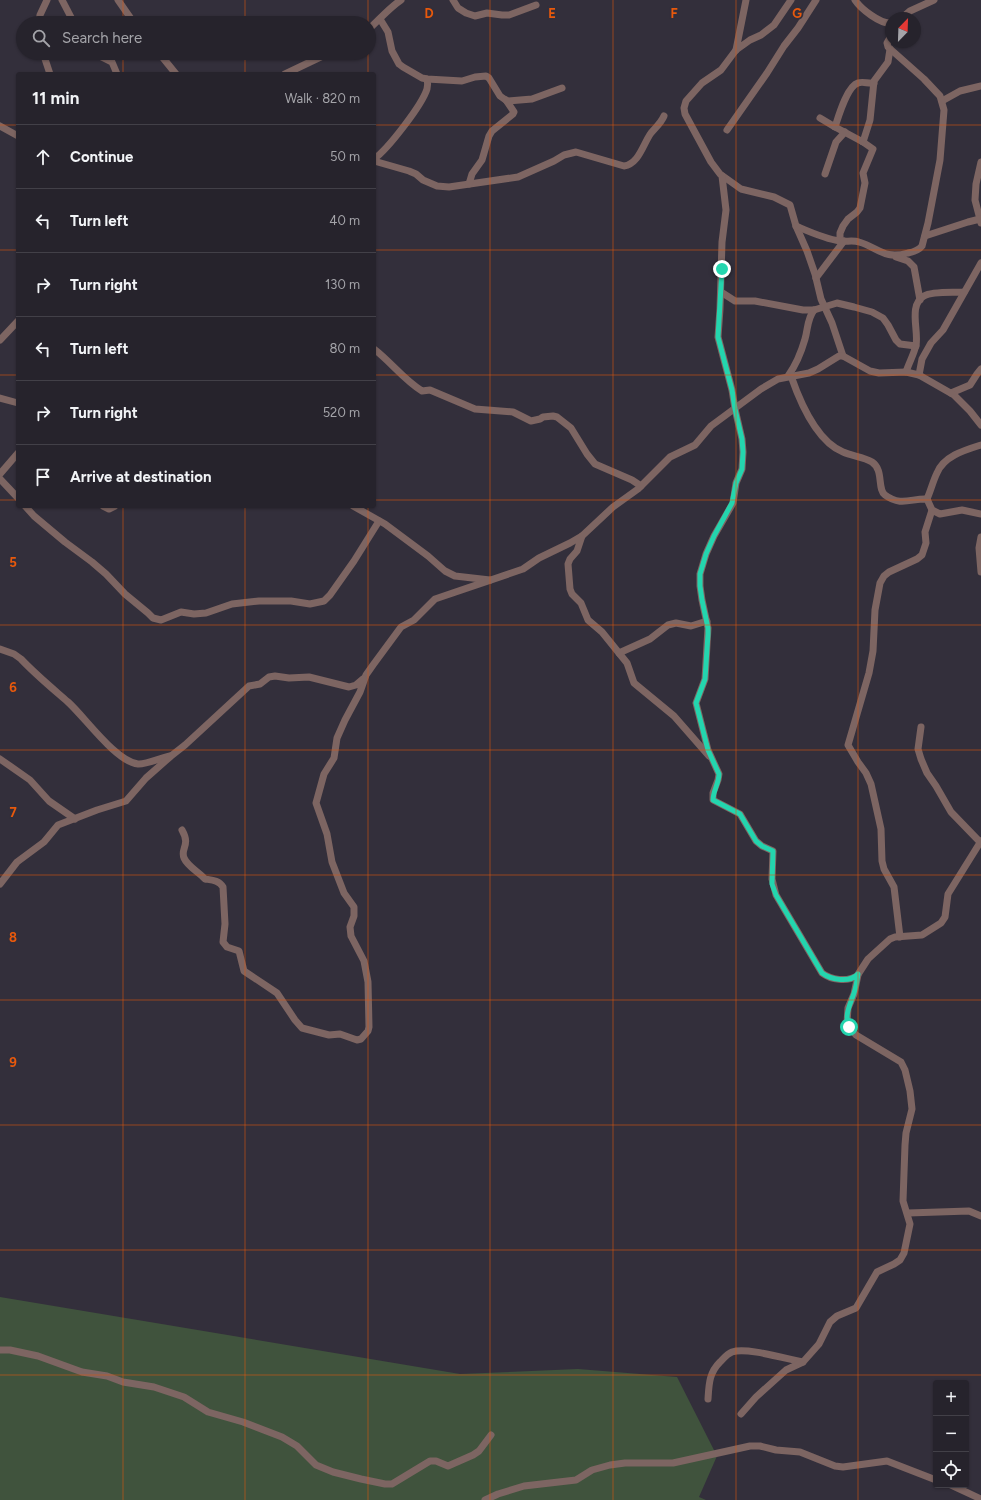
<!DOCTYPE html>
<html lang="en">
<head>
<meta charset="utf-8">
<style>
  body { margin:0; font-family:Figtree,sans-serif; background:#2e2b34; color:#f1f3f6 }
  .controls { position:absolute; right:12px; bottom:12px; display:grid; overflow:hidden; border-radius:4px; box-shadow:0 1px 3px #0004 }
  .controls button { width:36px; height:36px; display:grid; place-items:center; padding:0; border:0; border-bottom:1px solid #424048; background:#26232c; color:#f1f3f6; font:20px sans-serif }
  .compass { position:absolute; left:885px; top:12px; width:36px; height:36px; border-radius:50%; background:#26232c; box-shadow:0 1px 3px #0004; rotate:23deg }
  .stop { position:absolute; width:12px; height:12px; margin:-9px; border:3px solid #24d5ae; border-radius:50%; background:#fff }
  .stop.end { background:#24d5ae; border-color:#fff; box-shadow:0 1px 4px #0008 }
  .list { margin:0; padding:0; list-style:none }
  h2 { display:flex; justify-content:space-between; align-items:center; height:52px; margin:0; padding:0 16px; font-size:17px }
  h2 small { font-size:13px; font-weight:400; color:#a4a4a9 }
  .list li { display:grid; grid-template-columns:26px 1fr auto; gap:12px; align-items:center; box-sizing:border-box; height:64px; padding:0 16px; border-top:1px solid #424048 }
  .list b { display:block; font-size:15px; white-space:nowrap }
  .list em { font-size:13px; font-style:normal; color:#a4a4a9 }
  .icon { flex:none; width:22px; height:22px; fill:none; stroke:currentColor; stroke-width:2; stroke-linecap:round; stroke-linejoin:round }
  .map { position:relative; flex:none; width:981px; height:1500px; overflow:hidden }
  .search { position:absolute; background:#26232c; box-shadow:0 1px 3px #0004; left:16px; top:16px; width:360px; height:44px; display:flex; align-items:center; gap:10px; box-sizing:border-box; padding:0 14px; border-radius:22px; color:#a4a4a9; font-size:15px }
  .panel { position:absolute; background:#26232c; box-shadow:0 1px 3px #0004; left:16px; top:72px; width:360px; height:436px; border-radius:4px }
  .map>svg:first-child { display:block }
</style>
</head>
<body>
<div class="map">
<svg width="981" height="1500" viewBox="0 0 981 1500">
  <rect width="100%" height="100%" fill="#332f3b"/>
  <!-- green -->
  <polygon fill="#40533d" points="0,1297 460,1374 578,1369 677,1377 717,1456 699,1497 706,1500 0,1500"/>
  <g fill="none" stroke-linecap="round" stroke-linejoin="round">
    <!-- minor -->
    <g stroke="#7d6562" stroke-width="7">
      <polyline points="62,0 74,23"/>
      <polyline points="118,0 134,23"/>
      <polyline points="453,0 458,8 466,13 475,16 487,13 502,15 509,15 536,5"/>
      <polyline points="791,0 774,25 761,35 750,40 736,50 721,70 702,83 686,101 684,108 685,114 711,162 720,174 741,189 774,197 790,205 796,226 807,251 815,274 821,299 832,323 843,356"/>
      <path d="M855 0C861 9 880 24 891 23"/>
      <polyline points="902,18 910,11 934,0"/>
      <polyline points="380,19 388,32 392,51 399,64 403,67 422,78 427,79 462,81 475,77 486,76 489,78 500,96 507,101 532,99 562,88"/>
      <polyline points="39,23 40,15 47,0"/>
      <path d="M369 29C380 19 389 8 401 0"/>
      <polyline points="736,50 746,0"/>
      <polyline points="43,53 50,74"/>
      <polyline points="94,53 112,62 117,74"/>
      <polyline points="159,53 176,74"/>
      <polyline points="285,74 329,53"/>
      <polyline points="942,101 960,91 981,86"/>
      <polyline points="820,118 835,127 863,142 873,149 863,173 865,183 860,208 857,212 848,219 843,226 840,233 840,241"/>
      <polyline points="0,126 18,136"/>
      <path d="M835 127C838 118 847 86 858 83 863 81 868 84 874 83"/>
      <polyline points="727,130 767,73 784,46 798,28 816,0"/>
      <polyline points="863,142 870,120 874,81 888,62 890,49"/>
      <path d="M374 159C388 149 422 105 427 89 428 85 428 83 427 79"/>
      <path d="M374 161 409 171 416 174 423 180 437 186 449 187 518 177 554 161 564 155 576 152 624 166C639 164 643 144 651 133 656 127 661 123 664 116"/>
      <polyline points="981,162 976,184 975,200 981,223"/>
      <polyline points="825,174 836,142 845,132"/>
      <path d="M722 176 726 210 722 242 720 309 718 337 732 390 735 409 742 439 743 452 742 469 736 483 733 503 714 536 706 554 700 574V586L702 600 708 628 705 679 696 703 708 750 719 774 718 780 713 793V800L740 814 756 841 762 846 773 851 772 879 776 895 822 973C831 980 847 982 857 976L868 959 890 939 895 937 922 935 941 923 945 917 948 894 981 841"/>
      <polyline points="469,184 472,174 482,160 489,136 492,131 513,114 514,112 506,100"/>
      <path d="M796 226C810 232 825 239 840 241 846 242 853 240 859 242 879 248 884 260 908 253 913 252 919 250 922 246L928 223 940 160 944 110 940 96 924 79 888 47 887 43 891 36"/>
      <polyline points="925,236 968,222 980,219"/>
      <polyline points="896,257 908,261 914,267 920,300"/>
      <polyline points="816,278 844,241"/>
      <polyline points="721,292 735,301 755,301 803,310 814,310 837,303 854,307 872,312 883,318 888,325 896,340 900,344 916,346"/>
      <polyline points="0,340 18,321"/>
      <path d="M374 349C391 362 404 380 422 391L430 390 475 409 513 412 531 421 540 419 543 417 553 416 557 417 571 428 587 454 595 464 632 480 641 486"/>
      <path d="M906 372C909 363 914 354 916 345 919 331 908 305 924 296 933 291 954 293 964 292"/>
      <polyline points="919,375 922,359 931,343 943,330 981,263"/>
      <path d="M788 376C796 365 801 353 805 339 808 329 807 319 814 310"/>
      <path d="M791 376C800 402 816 441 843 452 852 456 864 457 872 462 884 470 877 489 885 495 901 507 912 498 927 499L932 510 940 514 962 510 981 514"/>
      <polyline points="951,393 970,385 977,374 981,369"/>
      <polyline points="0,398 18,403"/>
      <polyline points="0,474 18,453"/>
      <polyline points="0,479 18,498"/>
      <path d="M927 499C931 490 933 481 937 473 944 456 965 450 981 445"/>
      <polyline points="25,506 34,516 65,542 92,562 106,574 125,594 148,613 153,618 161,620 181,612 194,614 206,613 232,604 259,601 291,601 310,604 324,601 330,595 354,561 379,521"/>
      <polyline points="103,506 109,509 115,506"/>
      <polyline points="353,506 385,524 428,556 445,571 455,576 490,580"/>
      <polyline points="582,536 577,551 570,559 568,564 570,589 572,594 581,603 588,620 602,632 627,663 634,683 674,716 709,756"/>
      <polyline points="981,537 979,548 981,572"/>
      <path d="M0 649 14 654 21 659C35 674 52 688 68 702 84 716 116 762 138 764 144 765 161 758 170 756"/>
      <polyline points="619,653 650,639 668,625 676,623 691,626 707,621"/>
      <polyline points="921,727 918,749 921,759 927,773 936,786 951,812 980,842"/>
      <polyline points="0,759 30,780 49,801 75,819"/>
      <path d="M182 830C191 846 180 848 184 858 188 867 199 872 205 879 211 880 219 880 223 887L225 924 223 942 227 947 239 951 244 971 277 993 295 1020 302 1028 329 1035 340 1034 357 1040 361 1039 368 1031 369 1027 368 982 364 961 351 936 350 927 354 916V907L344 893 332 862 327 834 316 803 324 774 334 758 337 738 345 720 360 692 366 675 373 665 401 627 414 620 435 599 523 569 539 558 570 543 582 536 613 507 638 489 670 457 695 445 711 426 761 389 778 379 809 373 818 369 839 356H843L870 371 879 373 906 372 919 375 954 395 970 411 981 425"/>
      <polyline points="0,884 17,862 44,842 58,825 97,810 126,801 146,778 171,756 185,745 249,686 260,684 269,677 275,676 289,678 309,677 349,687 356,685 363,679"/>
      <polyline points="900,937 894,887 884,869 882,861 881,829 871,784 866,773 858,762 848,745 869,673 873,651 875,610 880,583 884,576 889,572 917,559 922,555 926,543 925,532 932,510"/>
      <polyline points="908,1213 969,1211 981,1216"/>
      <polyline points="0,1350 10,1350 38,1356 82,1372 107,1376 123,1382 154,1387 184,1397 208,1412 243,1422 282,1437 297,1446 316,1465 333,1472 361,1479 385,1484 392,1484 430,1461 436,1461 448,1466 473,1455 479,1451 491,1435"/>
      <path d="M708 1399C709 1384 709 1373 720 1362 724 1358 727 1354 732 1352 747 1347 786 1359 803 1362"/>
      <polyline points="741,1414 756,1397 786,1370 803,1362 819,1344 830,1322 837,1316 856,1308 877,1272 894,1264 900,1260 904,1253 910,1224 903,1201 905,1145 906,1133 912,1109 910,1091 905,1070 901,1062 856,1035 849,1027 847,1023 848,1008 854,994 858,975"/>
      <polyline points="951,1485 981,1499"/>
      <polyline points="485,1500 498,1494 524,1486 576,1480 592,1470 610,1465 625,1463 673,1463 750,1446 760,1446 776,1450 800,1452 835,1466 843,1467 887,1461 936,1480"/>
    </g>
  </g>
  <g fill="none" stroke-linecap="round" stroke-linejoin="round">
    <!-- route -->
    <path stroke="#24d5ae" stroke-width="5" d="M722 269 718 337 732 390 735 409 742 439 743 452 742 469 736 483 732 503 714 536 706 554 700 574V586L702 600 708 628V634L705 679 696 703 708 750 719 774C719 783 713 791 713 800L740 814 756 841 762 846 773 851 772 884 776 895 822 973C831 980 850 983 858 974 857 981 856 987 854 993 850 1005 844 1015 849 1027"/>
  </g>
  <!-- grid -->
  <path fill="none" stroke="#e8590c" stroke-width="1" stroke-opacity="0.55" d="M123 0V23M245 0V23M368 0V23M490 0V1500M613 0V1500M736 0V1500M858 0V1500M123 53V74M245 53V74M368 53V74M0 125H18M374 125H981M0 250H18M374 250H981M0 375H18M374 375H981M0 500H18M374 500H981M123 506V1500M245 506V1500M368 506V1500M0 625H981M0 750H981M0 875H981M0 1000H981M0 1125H981M0 1250H981M0 1375H981"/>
  <g font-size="13" text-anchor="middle" font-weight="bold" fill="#e8590c" stroke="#332f3b" stroke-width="3.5" stroke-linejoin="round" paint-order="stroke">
    <text x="429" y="18">D</text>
    <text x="552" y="18">E</text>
    <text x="674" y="18">F</text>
    <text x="797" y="18">G</text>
    <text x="13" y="567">5</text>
    <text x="13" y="692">6</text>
    <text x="13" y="817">7</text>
    <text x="13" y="942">8</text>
    <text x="13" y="1067">9</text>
  </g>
</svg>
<div class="controls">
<button>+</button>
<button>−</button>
<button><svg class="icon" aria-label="locate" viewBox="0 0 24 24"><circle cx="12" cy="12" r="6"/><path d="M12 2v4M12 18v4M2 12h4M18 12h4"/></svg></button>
</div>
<svg class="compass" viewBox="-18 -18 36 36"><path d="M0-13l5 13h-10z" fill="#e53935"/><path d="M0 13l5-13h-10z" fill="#a4a4a9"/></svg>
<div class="stop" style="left:849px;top:1027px"></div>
<div class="stop end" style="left:722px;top:269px"></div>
<div class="search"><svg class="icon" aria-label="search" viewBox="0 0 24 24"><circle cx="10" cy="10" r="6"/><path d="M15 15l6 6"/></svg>Search here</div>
<section class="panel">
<h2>11 min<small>Walk · 820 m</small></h2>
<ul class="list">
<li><svg class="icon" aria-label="ahead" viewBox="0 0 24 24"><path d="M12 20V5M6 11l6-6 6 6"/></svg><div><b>Continue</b></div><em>50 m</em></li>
<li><svg class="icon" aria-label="left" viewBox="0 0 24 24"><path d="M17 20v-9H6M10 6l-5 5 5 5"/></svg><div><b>Turn left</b></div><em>40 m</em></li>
<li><svg class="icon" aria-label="right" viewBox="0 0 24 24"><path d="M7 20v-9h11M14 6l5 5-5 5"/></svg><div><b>Turn right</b></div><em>130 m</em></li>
<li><svg class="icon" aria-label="left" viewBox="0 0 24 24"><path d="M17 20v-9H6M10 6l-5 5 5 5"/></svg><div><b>Turn left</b></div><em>80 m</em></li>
<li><svg class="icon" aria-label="right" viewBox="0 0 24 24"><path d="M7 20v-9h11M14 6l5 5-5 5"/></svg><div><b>Turn right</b></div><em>520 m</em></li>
<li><svg class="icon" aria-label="arrive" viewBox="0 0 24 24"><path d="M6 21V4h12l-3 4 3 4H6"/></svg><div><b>Arrive at destination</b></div></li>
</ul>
</section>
</div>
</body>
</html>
